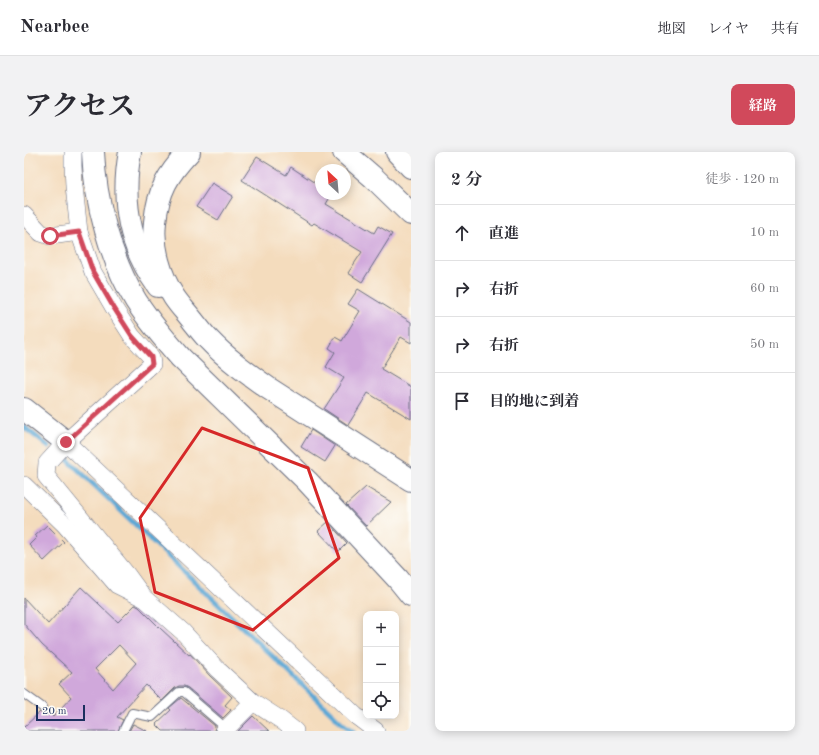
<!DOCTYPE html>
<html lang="ja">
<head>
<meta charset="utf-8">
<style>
  body { margin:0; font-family:"Old Standard TT","Noto Serif JP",serif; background:#f2f2f3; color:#2b2b33 }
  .controls { position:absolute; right:12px; bottom:12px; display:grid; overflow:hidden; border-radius:8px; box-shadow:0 2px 10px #0003 }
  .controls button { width:36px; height:36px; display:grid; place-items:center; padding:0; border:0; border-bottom:1px solid #e1e1e2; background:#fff; color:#2b2b33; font:20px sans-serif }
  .compass { position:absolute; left:291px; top:12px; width:36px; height:36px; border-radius:50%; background:#fff; box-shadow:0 2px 10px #0003; rotate:334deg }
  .scale { position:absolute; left:12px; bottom:10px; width:49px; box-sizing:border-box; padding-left:4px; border:2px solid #1b2f5e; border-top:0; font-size:11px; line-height:14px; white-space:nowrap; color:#1b2f5e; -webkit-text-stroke:3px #fdfcf7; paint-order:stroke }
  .stop { position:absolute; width:12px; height:12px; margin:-9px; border:3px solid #d1495b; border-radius:50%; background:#fff }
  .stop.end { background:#d1495b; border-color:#fff; box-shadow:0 1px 4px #0008 }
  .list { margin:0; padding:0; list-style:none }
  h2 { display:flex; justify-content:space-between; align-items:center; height:52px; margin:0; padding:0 16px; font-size:17px }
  h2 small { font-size:13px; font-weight:400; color:#7c7c81 }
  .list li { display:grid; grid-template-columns:26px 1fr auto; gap:12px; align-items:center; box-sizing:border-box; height:56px; padding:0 16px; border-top:1px solid #e1e1e2 }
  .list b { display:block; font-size:15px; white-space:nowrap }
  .list em { font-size:13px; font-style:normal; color:#7c7c81 }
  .icon { flex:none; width:22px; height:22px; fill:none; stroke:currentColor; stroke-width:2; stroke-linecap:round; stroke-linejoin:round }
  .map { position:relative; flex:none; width:387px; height:579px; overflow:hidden; border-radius:8px }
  header { display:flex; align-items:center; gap:24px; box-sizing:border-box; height:56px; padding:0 20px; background:#fff; border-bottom:1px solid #e1e1e2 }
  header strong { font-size:19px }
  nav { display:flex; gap:22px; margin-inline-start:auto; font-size:14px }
  .intro { display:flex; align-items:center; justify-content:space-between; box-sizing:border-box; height:96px; padding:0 24px }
  h1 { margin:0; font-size:28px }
  .button { padding:10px 18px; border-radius:8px; background:#d1495b; color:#fff; font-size:14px; font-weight:700 }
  main { display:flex; gap:24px; padding:0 24px }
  aside { flex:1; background:#fff; border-radius:8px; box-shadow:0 2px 10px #0003 }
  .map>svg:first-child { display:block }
</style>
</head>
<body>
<header>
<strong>Nearbee</strong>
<nav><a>地図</a><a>レイヤ</a><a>共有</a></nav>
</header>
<div class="intro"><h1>アクセス</h1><a class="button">経路</a></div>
<main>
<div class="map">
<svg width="387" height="579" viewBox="0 0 387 579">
  <rect width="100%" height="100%" fill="#fdfcf7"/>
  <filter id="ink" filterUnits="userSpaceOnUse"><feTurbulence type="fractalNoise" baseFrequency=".025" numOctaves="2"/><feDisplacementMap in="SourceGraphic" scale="8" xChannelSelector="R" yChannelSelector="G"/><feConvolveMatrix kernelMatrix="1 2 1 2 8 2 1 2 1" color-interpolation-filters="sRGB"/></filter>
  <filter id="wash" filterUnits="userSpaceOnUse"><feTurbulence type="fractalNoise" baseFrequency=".012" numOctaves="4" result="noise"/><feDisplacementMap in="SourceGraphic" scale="16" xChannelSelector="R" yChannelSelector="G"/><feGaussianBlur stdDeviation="0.9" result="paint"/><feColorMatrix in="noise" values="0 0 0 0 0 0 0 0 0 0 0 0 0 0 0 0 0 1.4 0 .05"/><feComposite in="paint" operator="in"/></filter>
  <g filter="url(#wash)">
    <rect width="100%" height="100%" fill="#f4dcbd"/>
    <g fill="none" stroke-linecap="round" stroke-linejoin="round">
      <!-- stream -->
      <g stroke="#5da8d5" stroke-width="5">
        <polyline points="0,275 25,295"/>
        <polyline points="41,305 319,572 329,579"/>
      </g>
    </g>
    <g id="blocks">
      <!-- building -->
      <g fill="#d0a8db" fill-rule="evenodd">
        <polygon points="233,5 262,23 267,15 297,35 297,42 308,42 302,52 350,81 354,74 368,82 338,130 324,121 338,100 290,71 288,73 218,28"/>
        <polygon points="188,31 209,44 194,68 172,55"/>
        <polygon points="334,137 387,170 387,191 377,185 357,217 387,235 387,267 344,241 324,273 300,257 320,226 302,215 311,200 305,196 311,185 318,189 336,159 324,152"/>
        <polygon points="287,278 311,294 301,310 277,295"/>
        <polygon points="342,335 367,350 342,374 322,353"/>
        <polygon points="304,370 323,391 314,400 294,379"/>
        <polygon points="23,373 40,390 20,409 5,393 13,385 11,384"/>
        <path d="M57 435 94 470 111 453 115 455 136 476 165 503 166 502 186 524 208 545 201 553 207 558 199 566 164 536 160 534H155L151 536 138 549 122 533 93 565 99 568 94 579H0V575L16 560 22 564 25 561 29 565 47 545 35 532 48 520 18 493 0 472V446L24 472ZM95 493 112 511 89 537 71 517Z"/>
        <polygon points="157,546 191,574 190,579 139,579 132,572 147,558 145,556"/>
        <polygon points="229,564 245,579 214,579"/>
        <polygon points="109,572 123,579 105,579"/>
      </g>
    </g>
  </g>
  <g filter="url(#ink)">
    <use href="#blocks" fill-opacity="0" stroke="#676c7f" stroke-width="1"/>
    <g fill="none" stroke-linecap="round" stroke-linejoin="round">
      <defs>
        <g id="lane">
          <polyline points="0,542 18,555"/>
          <polyline points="99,579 108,561 128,565 155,540 160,540 203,577"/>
        </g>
        <g id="street">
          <polyline points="49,0 49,13 50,34 55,80 69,120 90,156 108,184 127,205 128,212 42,290 23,311 22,324 104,424 120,446 159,480 193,517 229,550 257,568 271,579"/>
          <polyline points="0,63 17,81 26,84 55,80"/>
          <polyline points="42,290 332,564 352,579"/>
          <polyline points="0,333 41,373 93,433 119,446"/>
          <polyline points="200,579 229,550"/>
        </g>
        <polyline id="secondary" points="0,257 42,290"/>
        <g id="highway">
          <path d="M69 0C71 48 86 107 112 149 125 169 141 188 157 206L283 329 374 427 387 443"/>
          <path d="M106 0C97 48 105 94 134 134"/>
          <path d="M165 0C144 22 134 39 131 70 128 96 136 123 150 145 156 154 163 161 169 169 174 175 179 182 185 188 202 206 223 221 244 236L387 328"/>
          <polyline points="320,0 350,26 387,62"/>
          <polyline points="373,0 387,15"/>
        </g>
      </defs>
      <!-- lane casing -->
      <use href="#lane" stroke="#676c7f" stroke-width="10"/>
      <!-- street casing -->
      <use href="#street" stroke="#676c7f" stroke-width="18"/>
      <!-- secondary casing -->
      <use href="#secondary" stroke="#676c7f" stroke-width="24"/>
      <!-- highway casing -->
      <use href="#highway" stroke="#676c7f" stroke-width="24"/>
      <!-- lane -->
      <use href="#lane" stroke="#fff" stroke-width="8"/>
      <!-- street -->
      <use href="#street" stroke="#fff" stroke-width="17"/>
      <!-- secondary -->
      <use href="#secondary" stroke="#fff" stroke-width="22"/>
      <!-- highway -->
      <use href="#highway" stroke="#fff" stroke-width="22"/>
    </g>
  </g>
  <g fill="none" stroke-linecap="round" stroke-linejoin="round" filter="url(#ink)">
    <!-- route -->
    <polyline stroke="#d1495b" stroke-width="5" points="26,84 55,80 69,120 90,156 108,184 127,205 128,212 42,290"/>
  </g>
  <!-- marked area -->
  <path fill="none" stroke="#d62828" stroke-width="3" stroke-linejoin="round" d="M178 276 284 316 315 406 229 478 131 440 116 366Z"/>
</svg>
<div class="controls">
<button>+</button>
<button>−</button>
<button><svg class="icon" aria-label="locate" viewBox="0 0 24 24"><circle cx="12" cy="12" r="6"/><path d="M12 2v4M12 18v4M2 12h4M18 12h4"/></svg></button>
</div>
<svg class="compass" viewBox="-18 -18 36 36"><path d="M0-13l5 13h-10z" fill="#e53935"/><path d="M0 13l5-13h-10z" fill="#7c7c81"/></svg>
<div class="scale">20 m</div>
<div class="stop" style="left:26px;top:84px"></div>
<div class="stop end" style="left:42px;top:290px"></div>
</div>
<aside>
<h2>2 分<small>徒歩 · 120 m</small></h2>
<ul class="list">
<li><svg class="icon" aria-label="ahead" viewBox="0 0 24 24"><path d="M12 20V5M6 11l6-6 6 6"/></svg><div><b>直進</b></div><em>10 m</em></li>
<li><svg class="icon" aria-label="right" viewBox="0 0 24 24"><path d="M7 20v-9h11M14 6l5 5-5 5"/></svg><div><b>右折</b></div><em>60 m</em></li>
<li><svg class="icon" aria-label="right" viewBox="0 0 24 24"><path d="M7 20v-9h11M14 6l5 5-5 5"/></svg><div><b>右折</b></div><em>50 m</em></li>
<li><svg class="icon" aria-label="arrive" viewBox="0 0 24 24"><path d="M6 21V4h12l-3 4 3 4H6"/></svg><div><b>目的地に到着</b></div></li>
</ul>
</aside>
</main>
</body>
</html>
